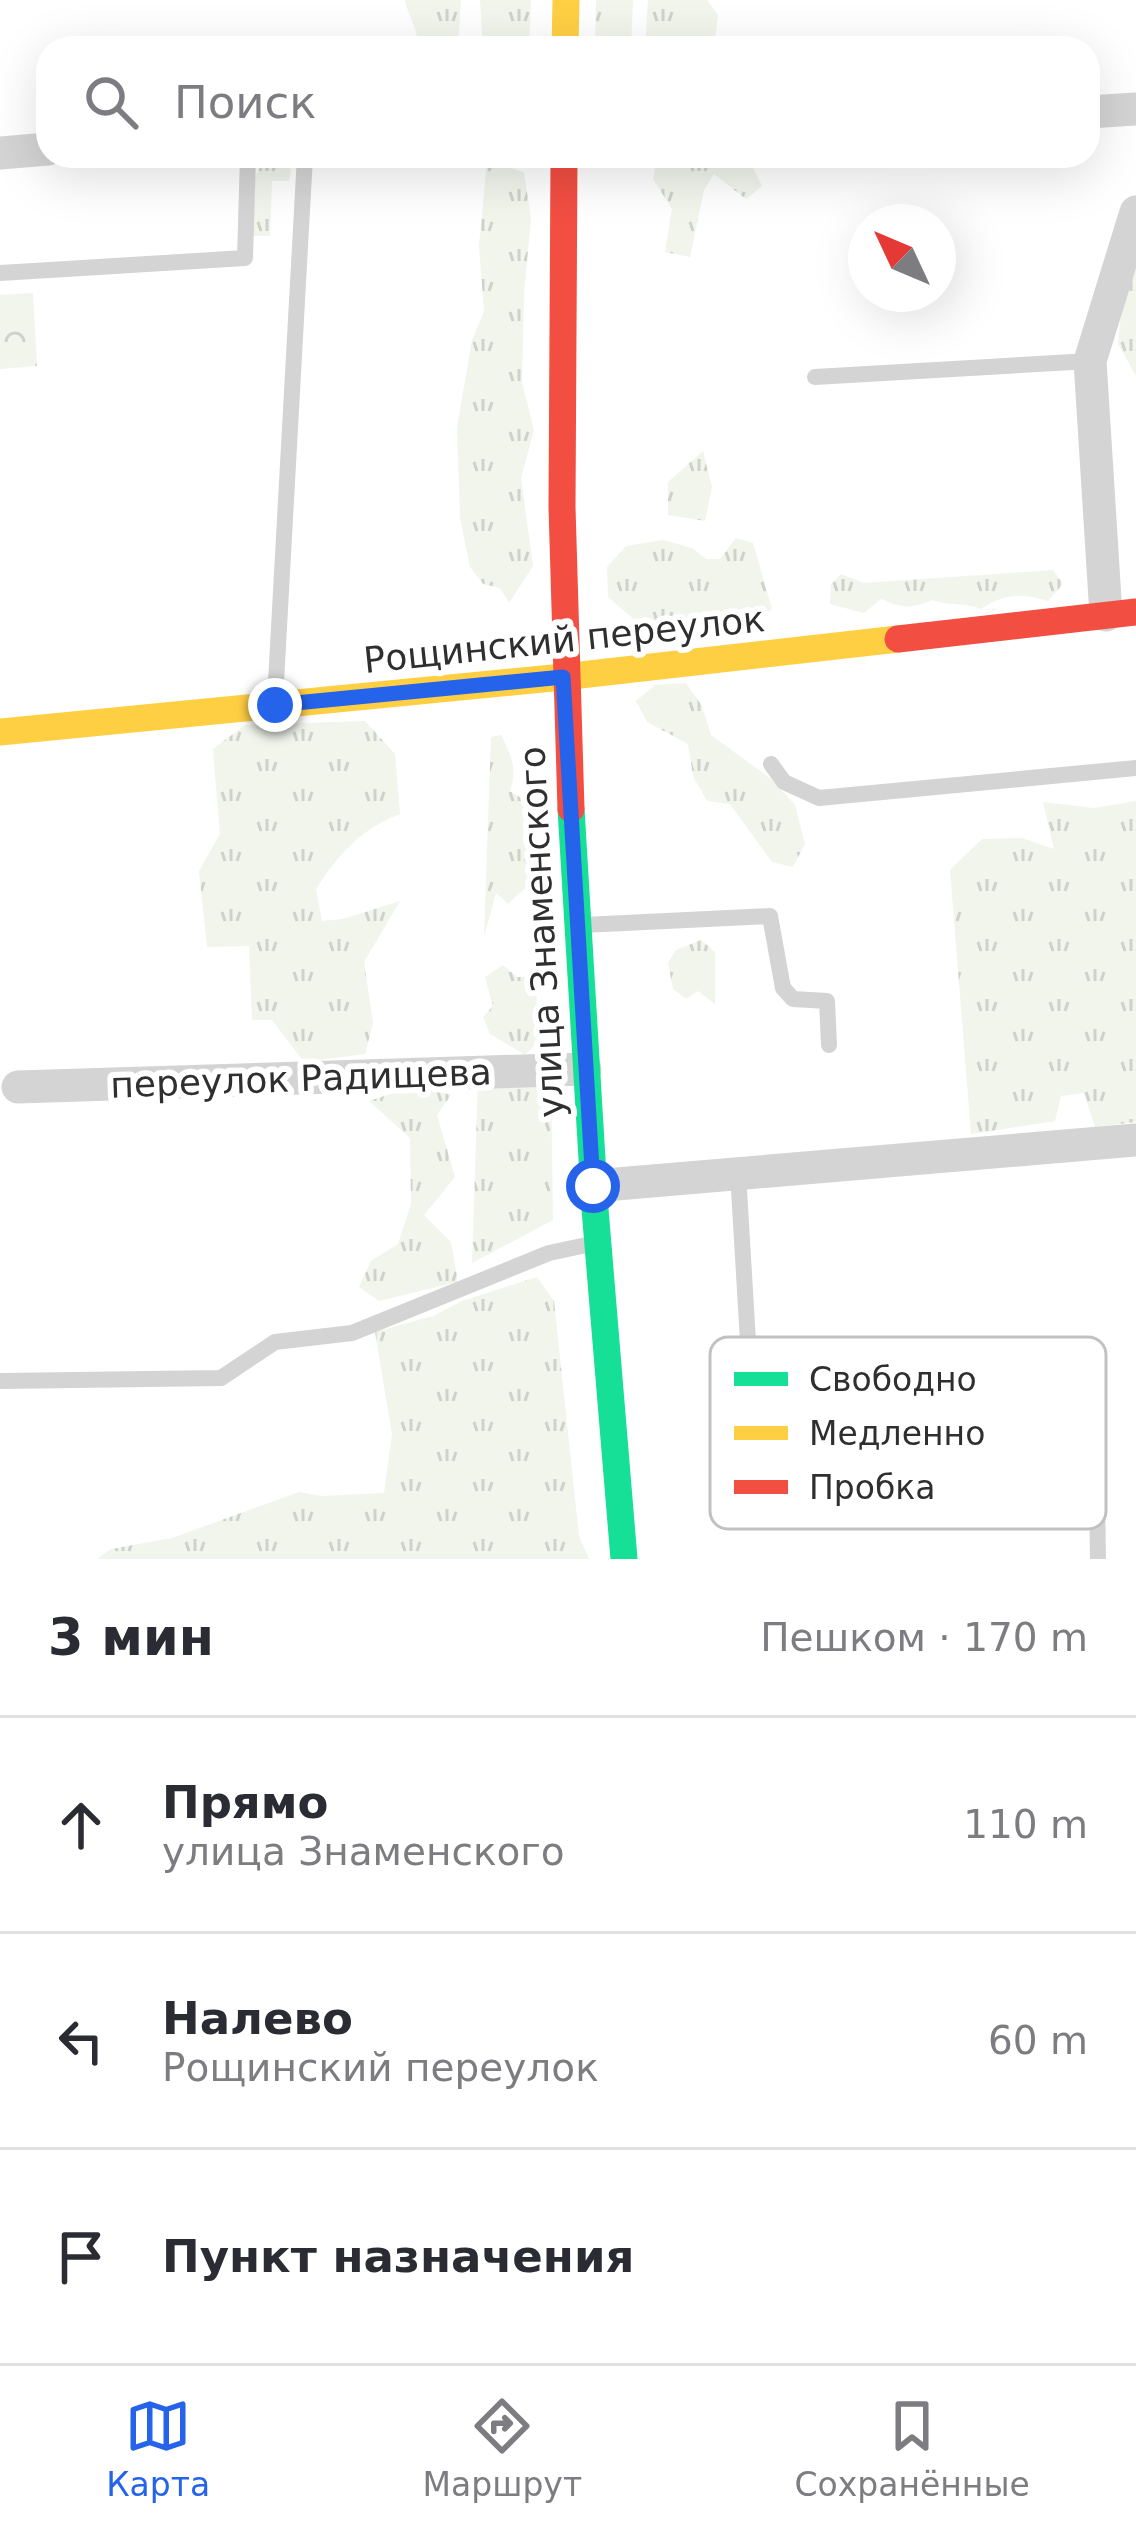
<!DOCTYPE html>
<html lang="ru">
<head>
<meta charset="utf-8">
<style>
  body { margin:0; font-family:"DejaVu Sans",sans-serif; background:#f2f2f3; color:#2b2b33 }
  .compass { position:absolute; left:848px; top:204px; width:108px; height:108px; border-radius:50%; background:#fff; box-shadow:0 12px 48px #0002; rotate:314deg }
  .stop { position:absolute; width:36px; height:36px; margin:-27px; border:9px solid #2563eb; border-radius:50%; background:#fff }
  .stop.end { background:#2563eb; border-color:#fff; box-shadow:0 3px 12px #0008 }
  .list { margin:0; padding:0; list-style:none }
  h2 { display:flex; justify-content:space-between; align-items:center; height:156px; margin:0; padding:0 48px; font-size:51px }
  h2 small { font-size:39px; font-weight:400; color:#7c7c81 }
  .list li { display:grid; grid-template-columns:78px 1fr auto; gap:36px; align-items:center; box-sizing:border-box; height:216px; padding:0 48px; border-top:3px solid #e1e1e2 }
  .list b { display:block; font-size:45px; white-space:nowrap }
  .list p { margin:0; font-size:39px; white-space:nowrap; color:#7c7c81 }
  .list em { font-size:39px; font-style:normal; color:#7c7c81 }
  .icon { flex:none; width:66px; height:66px; fill:none; stroke:currentColor; stroke-width:2; stroke-linecap:round; stroke-linejoin:round }
  .map { position:relative; flex:none; width:1136px; height:1559px; overflow:hidden }
  .search { position:absolute; background:#fff; box-shadow:0 12px 48px #0002; left:36px; right:36px; top:36px; height:132px; display:flex; align-items:center; gap:30px; box-sizing:border-box; padding:0 42px; border-radius:36px; color:#7c7c81; font-size:45px }
  .sheet { height:804px; background:#fff }
  nav { display:flex; justify-content:space-around; align-items:center; box-sizing:border-box; height:168px; border-top:3px solid #e1e1e2; background:#fff; font-size:33px; color:#7c7c81 }
  nav a { display:grid; justify-items:center; gap:6px }
  nav .on { color:#2563eb }
  .map>svg:first-child { display:block }
</style>
</head>
<body>
<div class="map">
<svg width="1136" height="1559" viewBox="0 0 1136 1559">
  <defs>
    <pattern id="grass-tufts" width="24" height="20" patternUnits="userSpaceOnUse" patternTransform="scale(3)"><rect width="24" height="20" fill="#f1f5ec"/><path d="M3 7l-1-3M5 7V3M7 7l1-3M15 17l-1-3M17 17v-4M19 17l1-3" fill="none" stroke="#cfd2cb"/></pattern>
    <pattern id="park-crowns" width="20" height="18" patternUnits="userSpaceOnUse" patternTransform="scale(3)"><rect width="20" height="18" fill="#f1f5ec"/><path d="M2 6a3 3 0 1 1 6 0M12 15a3 3 0 1 1 6 0" fill="none" stroke="#cfd2cb"/></pattern>
  </defs>
  <rect width="100%" height="100%" fill="#fff"/>
  <!-- grass -->
  <g fill="url(#grass-tufts)">
    <path d="M405 0H461L458 48H412L418 42C416 25 408 16 405 0Z"/>
    <polygon points="480,0 531,0 529,48 483,48"/>
    <polygon points="596,0 633,0 631,48 595,48"/>
    <polygon points="648,0 707,0 718,15 714,48 645,48"/>
    <polygon points="281,156 291,170 289,181 272,181 270,236 252,236 254,179 265,157"/>
    <polygon points="657,156 747,156 762,186 746,199 714,174 704,190 690,257 665,252 672,209 653,179"/>
    <polygon points="487,161 524,172 531,219 524,293 522,382 534,430 521,478 533,566 509,603 500,588 483,584 470,567 460,517 457,428 472,340 484,312 479,246"/>
    <polygon points="1136,256 1136,376 1118,344 1124,283"/>
    <polygon points="703,451 712,487 705,521 668,515 668,482"/>
    <polygon points="736,538 753,543 772,609 744,626 725,619 690,631 673,619 656,638 608,597 607,567 626,546 663,540 692,548 706,559 720,559"/>
    <path d="M1053 570 1063 584 1048 601C1021 593 1006 593 981 609 963 602 949 606 932 600 912 609 902 608 881 599L864 613 830 604 831 584 841 574 864 583Z"/>
    <polygon points="686,683 702,706 711,735 771,779 795,805 805,844 793,867 772,862 730,804 707,801 693,776 688,744 647,722 636,701 655,685"/>
    <path d="M365 721 395 754 400 814C359 830 339 854 316 889L322 921 343 919 400 901 364 962 373 1023 365 1054 304 1062 272 1020H252L249 946 207 947 199 871 220 834 213 749 245 725Z"/>
    <path d="M501 735C511 755 518 769 510 791L524 800 536 878 508 904 496 893 484 937 491 737Z"/>
    <polygon points="1136,801 1136,1122 1095,1127 1084,1093 1061,1096 1055,1121 971,1134 950,870 982,839 1022,838 1054,849 1043,802 1094,808"/>
    <polygon points="701,940 715,952 715,1004 698,991 686,999 673,989 668,963 676,950"/>
    <polygon points="503,965 517,977 536,977 538,1041 525,1055 490,1034 483,1017 493,1006 485,977"/>
    <polygon points="478,1079 551,1080 553,1220 472,1263"/>
    <polygon points="417,1085 451,1095 437,1115 455,1177 424,1215 451,1242 458,1282 379,1301 359,1287 371,1261 398,1244 411,1204 410,1138 369,1101"/>
    <polygon points="537,1277 554,1301 579,1536 589,1559 97,1559 111,1549 172,1538 299,1492 321,1496 384,1493 392,1434 375,1332 433,1316 462,1301"/>
  </g>
  <!-- park -->
  <polygon fill="url(#park-crowns)" points="33,293 37,366 0,369 0,295"/>
  <g fill="none" stroke-linecap="round" stroke-linejoin="round">
    <!-- lane -->
    <g stroke="#d4d4d4" stroke-width="16">
      <polyline points="0,273 245,258 248,156"/>
      <polyline points="815,377 1090,361"/>
      <polyline points="275,700 305,156"/>
      <polyline points="771,764 784,782 819,798 1136,768"/>
      <polyline points="583,925 770,916 783,988 793,999 827,1001 829,1045"/>
      <polyline points="738,1173 750,1375"/>
      <polyline points="1095,1361 1098,1559"/>
      <polyline points="0,1381 221,1378 275,1342 352,1333 549,1253 596,1243"/>
    </g>
    <!-- street -->
    <g stroke="#d4d4d4" stroke-width="33">
      <polyline points="1088,112 1136,109"/>
      <polyline points="0,153 48,149"/>
      <polyline points="1106,615 1090,361 1136,212"/>
      <polyline points="18,1087 585,1069"/>
      <polyline points="593,1186 1136,1140"/>
    </g>
    <!-- fast -->
    <polyline stroke="#16e098" stroke-width="27" points="571,809 595,1209 624,1559"/>
    <!-- slow -->
    <g stroke="#ffcf43" stroke-width="27">
      <polyline points="565,48 566,0"/>
      <polyline points="0,732 563,677 898,639"/>
    </g>
    <!-- jam -->
    <g stroke="#f24e42" stroke-width="27">
      <polyline points="564,156 562,507 571,809"/>
      <polyline points="898,639 1136,612"/>
    </g>
  </g>
  <g fill="none" stroke-linecap="round" stroke-linejoin="round">
    <!-- route -->
    <polyline stroke="#2563eb" stroke-width="15" points="275,705 563,677 593,1186"/>
  </g>
  <g text-anchor="middle" stroke-width="12" stroke-linejoin="round" paint-order="stroke">
    <!-- street labels -->
    <g font-size="36" fill="#2f2f2f" stroke="#fff">
      <text transform="translate(564 639) rotate(-6)" y="13">Рощинский переулок</text>
      <text transform="translate(541 932) rotate(-93)" y="13">улица Знаменского</text>
      <text transform="translate(301 1078) rotate(-2)" y="13">переулок Радищева</text>
    </g>
  </g>
  <!-- legend -->
  <rect x="710" y="1337" width="396" height="192" rx="18" fill="#fff" stroke="#c1c1c1" stroke-width="3"/>
  <rect x="734" y="1372" width="54" height="14" fill="#16e098"/>
  <rect x="734" y="1426" width="54" height="14" fill="#ffcf43"/>
  <rect x="734" y="1480" width="54" height="14" fill="#f24e42"/>
  <g font-size="33" fill="#2f2f2f">
    <text x="809" y="1391">Свободно</text>
    <text x="809" y="1445">Медленно</text>
    <text x="809" y="1499">Пробка</text>
  </g>
</svg>
<svg class="compass" viewBox="-18 -18 36 36"><path d="M0-13l5 13h-10z" fill="#e53935"/><path d="M0 13l5-13h-10z" fill="#7c7c81"/></svg>
<div class="stop" style="left:593px;top:1186px"></div>
<div class="stop end" style="left:275px;top:705px"></div>
<div class="search"><svg class="icon" aria-label="search" viewBox="0 0 24 24"><circle cx="10" cy="10" r="6"/><path d="M15 15l6 6"/></svg>Поиск</div>
</div>
<section class="sheet">
<h2>3 мин<small>Пешком · 170 m</small></h2>
<ul class="list">
<li><svg class="icon" aria-label="ahead" viewBox="0 0 24 24"><path d="M12 20V5M6 11l6-6 6 6"/></svg><div><b>Прямо</b><p>улица Знаменского</p></div><em>110 m</em></li>
<li><svg class="icon" aria-label="left" viewBox="0 0 24 24"><path d="M17 20v-9H6M10 6l-5 5 5 5"/></svg><div><b>Налево</b><p>Рощинский переулок</p></div><em>60 m</em></li>
<li><svg class="icon" aria-label="arrive" viewBox="0 0 24 24"><path d="M6 21V4h12l-3 4 3 4H6"/></svg><div><b>Пункт назначения</b></div></li>
</ul>
</section>
<nav>
<a class="on"><svg class="icon" aria-label="map" viewBox="0 0 24 24"><path d="M3 6l6-2 6 2 6-2v14l-6 2-6-2-6 2zM9 4v14M15 6v14"/></svg>Карта</a>
<a><svg class="icon" aria-label="directions" viewBox="0 0 24 24"><path d="M12 3l9 9-9 9-9-9zM9 14v-3h6M13 9l2 2-2 2"/></svg>Маршрут</a>
<a><svg class="icon" aria-label="saved" viewBox="0 0 24 24"><path d="M7 4h10v16l-5-4-5 4z"/></svg>Сохранённые</a>
</nav>
</body>
</html>
